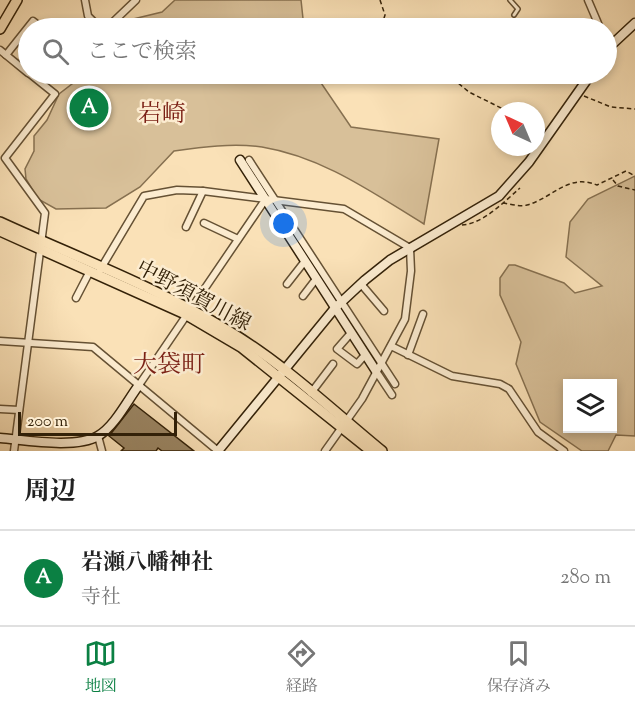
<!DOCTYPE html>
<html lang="ja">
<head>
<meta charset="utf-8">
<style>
  body { margin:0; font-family:"Sorts Mill Goudy","Noto Serif JP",serif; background:#f6f6f6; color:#222 }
  .controls { position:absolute; right:18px; bottom:18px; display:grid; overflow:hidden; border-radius:0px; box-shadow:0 3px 9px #0003 }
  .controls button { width:54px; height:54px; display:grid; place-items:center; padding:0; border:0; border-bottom:2px solid #e0e0e0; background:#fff; color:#222; font:30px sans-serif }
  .compass { position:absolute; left:491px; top:102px; width:54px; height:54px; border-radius:50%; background:#fff; box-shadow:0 3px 9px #0003; rotate:316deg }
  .scale { position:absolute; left:18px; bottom:15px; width:159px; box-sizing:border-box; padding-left:6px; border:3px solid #332108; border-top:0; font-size:16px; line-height:21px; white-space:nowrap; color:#332108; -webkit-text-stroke:4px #fcecd0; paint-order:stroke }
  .you { position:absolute; left:284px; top:224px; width:21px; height:21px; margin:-15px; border:4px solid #fff; border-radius:50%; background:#1a73e8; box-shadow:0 0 0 9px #1a73e833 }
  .badge { display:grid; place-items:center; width:39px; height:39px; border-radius:50%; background:#0b8043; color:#fff; font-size:20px; font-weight:700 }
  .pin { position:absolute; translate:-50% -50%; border:3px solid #fff; box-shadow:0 2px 6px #0006 }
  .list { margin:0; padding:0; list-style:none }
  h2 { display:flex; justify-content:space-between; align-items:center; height:78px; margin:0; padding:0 24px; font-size:26px }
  h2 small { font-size:20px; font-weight:400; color:#767676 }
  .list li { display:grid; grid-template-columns:39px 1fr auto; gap:18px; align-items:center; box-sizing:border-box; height:96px; padding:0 24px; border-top:2px solid #e0e0e0 }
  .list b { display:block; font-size:22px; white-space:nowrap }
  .list p { margin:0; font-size:20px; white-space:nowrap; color:#767676 }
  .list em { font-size:20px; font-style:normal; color:#767676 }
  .icon { flex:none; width:33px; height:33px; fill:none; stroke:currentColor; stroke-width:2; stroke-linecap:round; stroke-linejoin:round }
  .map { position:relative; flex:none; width:635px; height:451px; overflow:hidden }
  .search { position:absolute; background:#fff; box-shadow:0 3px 9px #0003; left:18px; right:18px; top:18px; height:66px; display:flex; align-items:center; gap:15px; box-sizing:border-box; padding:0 21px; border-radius:33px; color:#767676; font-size:22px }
  .sheet { height:174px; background:#fff }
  nav { display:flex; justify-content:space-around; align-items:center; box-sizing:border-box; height:84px; border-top:2px solid #e0e0e0; background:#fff; font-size:16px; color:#767676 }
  nav a { display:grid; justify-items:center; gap:3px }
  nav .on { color:#0b8043 }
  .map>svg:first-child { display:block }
</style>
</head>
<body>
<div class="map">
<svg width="635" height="451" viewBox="0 0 635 451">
  <rect width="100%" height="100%" fill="#fae1b7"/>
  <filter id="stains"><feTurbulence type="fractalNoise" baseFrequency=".00333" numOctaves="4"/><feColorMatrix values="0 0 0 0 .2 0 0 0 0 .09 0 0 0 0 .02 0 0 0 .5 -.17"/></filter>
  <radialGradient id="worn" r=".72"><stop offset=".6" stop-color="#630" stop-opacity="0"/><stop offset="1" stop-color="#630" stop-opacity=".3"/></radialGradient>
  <!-- green -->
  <g fill="#d8c099" stroke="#867050" stroke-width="1.5" fill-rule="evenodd">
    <polygon points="175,0 301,0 304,28 113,28 125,21 162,12"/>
    <path d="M85 74H315L351 127 439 139 424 224C373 193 323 157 262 147 233 143 202 147 174 151L140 187 106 208 56 209 38 199 26 179 25 169 34 151V136L47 120 59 94Z"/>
    <path d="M635 176V436L616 435 608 451H582L540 422 516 364 521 342 500 295V278L509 265H515L564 283 575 293 602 286 566 257 570 222 588 199ZM568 384H612V428H568Z"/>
  </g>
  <!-- building -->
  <polygon fill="#9a8563" stroke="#332108" stroke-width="1.5" points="134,404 194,451 162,451 158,448 156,451 121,451 124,448 109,436"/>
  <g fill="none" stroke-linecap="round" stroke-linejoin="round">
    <defs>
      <polyline id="lane" points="510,0 518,9 514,15"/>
      <g id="street">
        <polyline points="85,0 88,16 98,26 112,23 136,0"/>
        <polyline points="588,0 600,28"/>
        <polyline points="0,50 28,73"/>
        <polyline points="6,55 33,21 42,28"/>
        <polyline points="249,160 395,384"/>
        <polyline points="204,223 238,239"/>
        <polyline points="186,227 203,191"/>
        <polyline points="100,270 144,196 177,190 203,191 344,209 410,248 411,271 405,319 362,399 325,451"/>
        <polyline points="287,284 305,261"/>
        <polyline points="361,284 384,311"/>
        <polyline points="303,296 316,279"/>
        <polyline points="76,298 90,271"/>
        <polyline points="351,333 337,349 357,364 365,355"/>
        <polyline points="0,341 93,347 218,451"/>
        <polyline points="391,346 452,376 500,384 509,389 538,432 564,451"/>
        <polyline points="408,355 423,314"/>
        <polyline points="376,371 392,395"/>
        <polyline points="139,385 265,200"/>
        <polyline points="311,393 333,364"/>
        <polyline points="0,409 19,410"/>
        <polyline points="98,436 102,451"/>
        <polyline points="14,451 45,213 5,158 55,94 30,74"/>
      </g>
      <g id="secondary">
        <polyline points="606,50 635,23"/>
        <polyline points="240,160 376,371"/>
        <path d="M0 438C25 440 76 449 98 436 115 426 127 401 139 385"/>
        <polyline points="218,451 335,308 365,280 390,260 499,196 529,162 591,74"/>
      </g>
      <g id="primary">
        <polyline points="0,29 17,0"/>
        <path d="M0 222C76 257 156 287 227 330 283 363 332 410 382 451"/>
        <polyline points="0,231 185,314 241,347 371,451"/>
      </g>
    </defs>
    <!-- lane casing -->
    <use href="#lane" stroke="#655134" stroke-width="6"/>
    <!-- street casing -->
    <use href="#street" stroke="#655134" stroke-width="9"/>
    <!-- secondary casing -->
    <use href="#secondary" stroke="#332108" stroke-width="11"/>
    <!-- primary casing -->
    <use href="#primary" stroke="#332108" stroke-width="12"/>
    <!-- path -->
    <g stroke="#332108" stroke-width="1.5" stroke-dasharray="4.5 3" stroke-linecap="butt">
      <polyline points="380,0 385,15 381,28"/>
      <polyline points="447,74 469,92 507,111"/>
      <polyline points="584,96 611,107 635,109"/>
      <polyline points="536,119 545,129"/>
      <polyline points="613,180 618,186 635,190"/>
      <path d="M503 203C510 204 520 207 527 205 553 198 568 173 597 185L626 171 635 176"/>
      <path d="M462 225C483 224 505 201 520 188"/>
    </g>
    <!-- lane -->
    <use href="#lane" stroke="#fcecd0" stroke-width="3"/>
    <!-- street -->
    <use href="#street" stroke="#fcecd0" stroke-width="6"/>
    <!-- secondary -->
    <use href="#secondary" stroke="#fcecd0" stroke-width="8"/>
    <!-- primary -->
    <use href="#primary" stroke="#fae1b7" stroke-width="9"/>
  </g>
  <g text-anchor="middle" stroke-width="5" stroke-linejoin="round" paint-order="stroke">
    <!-- street labels -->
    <g font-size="21" fill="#332108" stroke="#fcecd0">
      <text transform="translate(194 295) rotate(28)" y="7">中野須賀川線</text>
    </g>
    <!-- quarter labels -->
    <g font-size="24" fill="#7a1f14" stroke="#fcecd0">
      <text x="162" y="121">岩崎</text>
      <text x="169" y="372">大袋町</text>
    </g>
  </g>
  <rect width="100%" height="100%" filter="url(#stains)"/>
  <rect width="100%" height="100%" fill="url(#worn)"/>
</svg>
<div class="controls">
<button><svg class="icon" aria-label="layers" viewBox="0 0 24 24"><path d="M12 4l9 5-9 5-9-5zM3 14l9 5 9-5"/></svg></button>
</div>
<svg class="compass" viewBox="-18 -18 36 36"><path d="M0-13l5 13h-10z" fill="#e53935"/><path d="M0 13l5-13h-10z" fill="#767676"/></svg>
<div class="scale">200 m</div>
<div class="you"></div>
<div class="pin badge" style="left:89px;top:108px">A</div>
<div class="search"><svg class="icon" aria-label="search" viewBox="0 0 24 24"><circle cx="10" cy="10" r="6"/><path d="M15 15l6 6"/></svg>ここで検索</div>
</div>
<section class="sheet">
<h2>周辺<small></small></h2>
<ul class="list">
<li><span class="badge">A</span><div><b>岩瀬八幡神社</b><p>寺社</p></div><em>280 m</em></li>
</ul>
</section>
<nav>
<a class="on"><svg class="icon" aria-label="map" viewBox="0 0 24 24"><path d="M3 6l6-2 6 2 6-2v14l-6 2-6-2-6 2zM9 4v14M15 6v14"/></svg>地図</a>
<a><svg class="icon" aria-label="directions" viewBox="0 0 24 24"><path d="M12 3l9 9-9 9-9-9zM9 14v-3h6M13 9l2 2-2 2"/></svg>経路</a>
<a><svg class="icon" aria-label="saved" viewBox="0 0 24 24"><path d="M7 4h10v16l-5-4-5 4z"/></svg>保存済み</a>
</nav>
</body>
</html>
